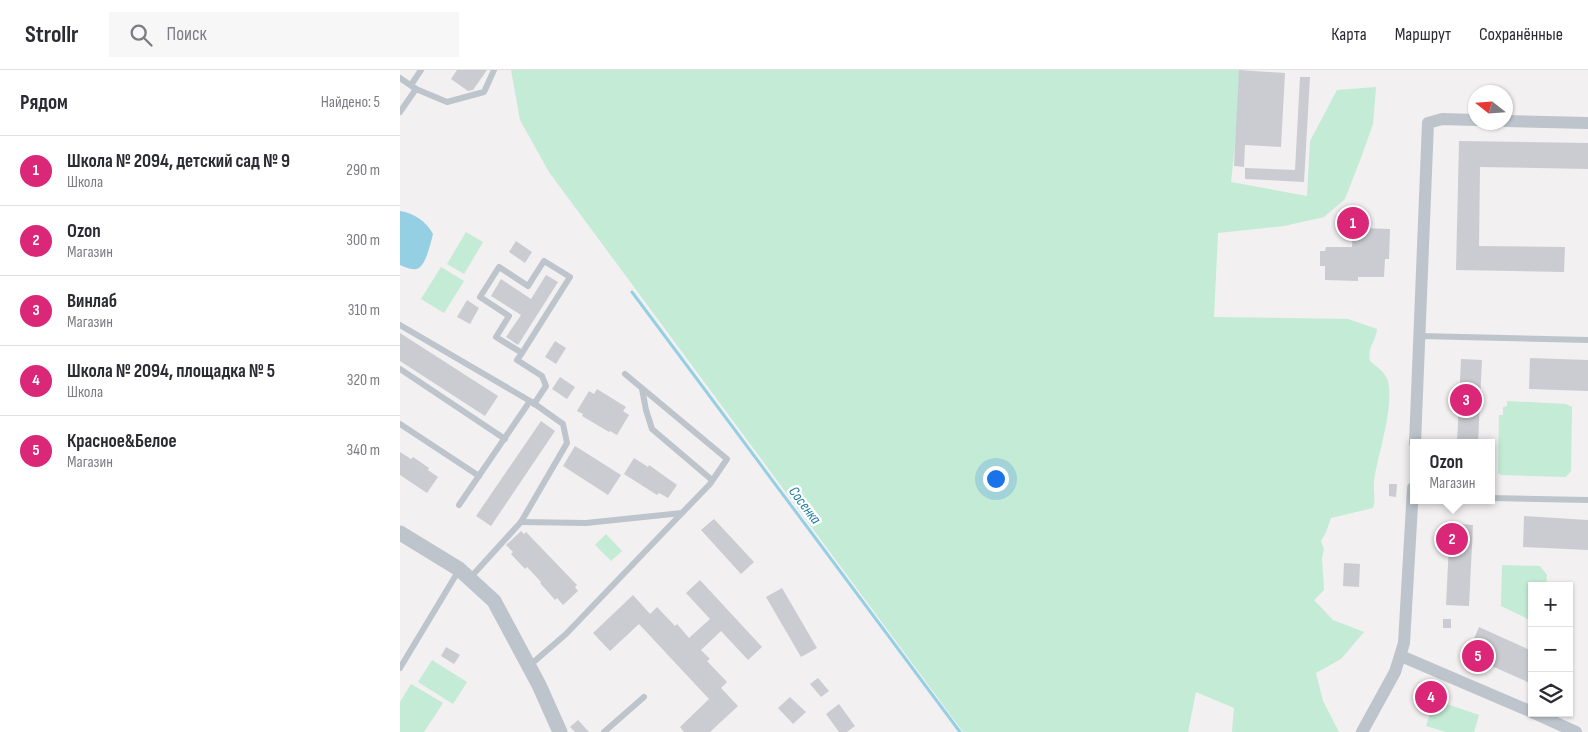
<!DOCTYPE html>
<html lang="ru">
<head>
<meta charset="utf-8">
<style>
  body { margin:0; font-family:"Sofia Sans Condensed",sans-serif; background:#f7f7f7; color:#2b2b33 }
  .controls { position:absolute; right:15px; bottom:15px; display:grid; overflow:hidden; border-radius:0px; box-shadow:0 1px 4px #0004 }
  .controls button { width:45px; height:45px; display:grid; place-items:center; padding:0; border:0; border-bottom:1px solid #e1e1e2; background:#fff; color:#2b2b33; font:25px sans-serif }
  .compass { position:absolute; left:1068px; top:15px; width:45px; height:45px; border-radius:50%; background:#fff; box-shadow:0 1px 4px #0004; rotate:287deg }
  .you { position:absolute; left:595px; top:408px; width:18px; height:18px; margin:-12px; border:4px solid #fff; border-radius:50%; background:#1a73e8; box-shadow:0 0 0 8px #1a73e833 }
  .badge { display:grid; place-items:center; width:32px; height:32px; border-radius:50%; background:#db2777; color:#fff; font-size:16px; font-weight:700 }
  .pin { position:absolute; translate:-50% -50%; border:2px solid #fff; box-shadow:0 1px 5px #0006 }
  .popup { position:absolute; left:1010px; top:369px; width:85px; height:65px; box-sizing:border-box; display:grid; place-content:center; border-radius:0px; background:#fff; filter:drop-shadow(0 1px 4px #0005); font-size:16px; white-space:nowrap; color:#7c7c81 }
  .popup b { font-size:19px; color:#2b2b33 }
  .popup::after { content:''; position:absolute; left:50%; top:100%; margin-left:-10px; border:10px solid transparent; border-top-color:#fff }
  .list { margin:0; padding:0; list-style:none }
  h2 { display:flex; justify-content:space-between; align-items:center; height:65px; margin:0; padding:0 20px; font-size:21px }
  h2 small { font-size:16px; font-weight:400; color:#7c7c81 }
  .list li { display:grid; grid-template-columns:32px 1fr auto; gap:15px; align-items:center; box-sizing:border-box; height:70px; padding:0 20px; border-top:1px solid #e1e1e2 }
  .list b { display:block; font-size:19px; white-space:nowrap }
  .list p { margin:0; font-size:16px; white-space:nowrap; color:#7c7c81 }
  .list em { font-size:16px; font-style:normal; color:#7c7c81 }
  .icon { flex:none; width:28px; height:28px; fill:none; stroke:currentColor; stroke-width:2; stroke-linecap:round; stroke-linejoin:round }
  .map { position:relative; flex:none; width:1188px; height:662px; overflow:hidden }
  header { display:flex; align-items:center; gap:30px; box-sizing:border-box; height:70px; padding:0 25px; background:#fff; border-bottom:1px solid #e1e1e2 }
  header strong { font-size:24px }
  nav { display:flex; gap:28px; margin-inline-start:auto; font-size:18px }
  .search { width:350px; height:45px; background:#f7f7f7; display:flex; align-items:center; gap:12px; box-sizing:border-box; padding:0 18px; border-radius:0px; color:#7c7c81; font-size:19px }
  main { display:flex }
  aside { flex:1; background:#fff }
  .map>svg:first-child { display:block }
</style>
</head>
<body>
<header>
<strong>Strollr</strong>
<div class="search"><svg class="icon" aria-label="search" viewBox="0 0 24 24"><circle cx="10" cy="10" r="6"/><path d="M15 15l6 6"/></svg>Поиск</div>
<nav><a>Карта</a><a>Маршрут</a><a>Сохранённые</a></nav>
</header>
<main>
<aside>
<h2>Рядом<small>Найдено: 5</small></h2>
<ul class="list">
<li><span class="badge">1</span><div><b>Школа № 2094, детский сад № 9</b><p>Школа</p></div><em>290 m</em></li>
<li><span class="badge">2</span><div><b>Ozon</b><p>Магазин</p></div><em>300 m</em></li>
<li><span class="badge">3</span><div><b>Винлаб</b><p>Магазин</p></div><em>310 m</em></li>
<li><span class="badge">4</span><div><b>Школа № 2094, площадка № 5</b><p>Школа</p></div><em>320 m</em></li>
<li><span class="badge">5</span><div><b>Красное&amp;Белое</b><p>Магазин</p></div><em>340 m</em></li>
</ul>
</aside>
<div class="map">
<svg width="1188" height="662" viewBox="0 0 1188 662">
  <rect width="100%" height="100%" fill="#f2f0f0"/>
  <!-- green -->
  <g fill="#c3ebd5">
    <path d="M111 0H843L831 112 907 126 910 71 937 20 976 17 973 54 962 85 945 129 924 147 884 156 818 163 814 247 948 249 977 259C975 274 967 277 970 291 977 297 985 302 988 311 994 339 978 383 974 411 973 421 976 429 973 438L931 448 926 462 921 471 924 479 922 488 924 520 914 530 933 550 964 562 941 589 916 603 923 631 939 662H832L834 638 796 622 788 662H563L149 102 120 50Z"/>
    <polygon points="66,162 83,172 64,204 47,194"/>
    <polygon points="41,197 64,211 44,243 21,229"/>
    <polygon points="1107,331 1166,334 1172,337 1171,401 1166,407 1101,405 1098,403 1099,345 1103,345 1103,337 1107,336"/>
    <polygon points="206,464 222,481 211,491 195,475"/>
    <polygon points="1102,495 1140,496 1147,505 1146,516 1132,516 1132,551 1101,536"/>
    <polygon points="32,590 67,612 53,634 18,612"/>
    <polygon points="11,614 43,633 24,662 0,662 0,632"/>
    <polygon points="1035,630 1079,645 1074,662 1046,662 1026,656"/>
  </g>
  <!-- water -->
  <path fill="#95cfe3" d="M0 141C14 143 27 152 33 164 31 172 25 199 16 199 11 200 5 197 0 195Z"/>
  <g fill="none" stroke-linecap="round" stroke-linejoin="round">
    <!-- stream -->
    <polyline stroke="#95cfe3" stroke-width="3" points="232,222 560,662"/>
  </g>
  <!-- building -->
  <g fill="#cbccd2">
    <polygon points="57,0 87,0 73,20 68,21 51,9"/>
    <polygon points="839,0 885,3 881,77 845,75 844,97 834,96"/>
    <polygon points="900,7 910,7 904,112 845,109 845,98 895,100"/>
    <polygon points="1059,71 1188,73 1188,99 1080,97 1079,176 1165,177 1164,202 1056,200"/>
    <polygon points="953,148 965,148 965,158 990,159 989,189 985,189 984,207 958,207 958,211 925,210 925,196 920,196 920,181 925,181 926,177 952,177"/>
    <polygon points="116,171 132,182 125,193 109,182"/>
    <polygon points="146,205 158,212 118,275 106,267 121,245 91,226 101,209 131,229"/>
    <polygon points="67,230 79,238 70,254 57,247"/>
    <polygon points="0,263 98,326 85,346 0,291"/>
    <polygon points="155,271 166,278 156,294 145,287"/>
    <polygon points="1130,288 1188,290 1188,321 1129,319"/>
    <polygon points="1061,289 1082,290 1078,373 1057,373"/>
    <polygon points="160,307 175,317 167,329 152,319"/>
    <polygon points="197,319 226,337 223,341 229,345 217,365 210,361 209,362 182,346 183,344 177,341 189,321 194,324"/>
    <polygon points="141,351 155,361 91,456 76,446"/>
    <polygon points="175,376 221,405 208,425 163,396"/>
    <polygon points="0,382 11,389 13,387 29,398 28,400 38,407 27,423 0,405"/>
    <polygon points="234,388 248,397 249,395 277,415 268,428 259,423 257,425 224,404"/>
    <polygon points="989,414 997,414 996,427 989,426"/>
    <polygon points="1124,446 1188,450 1188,480 1123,477"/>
    <polygon points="314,449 354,492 341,504 301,460"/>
    <polygon points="1050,453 1073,455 1069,536 1046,535"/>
    <polygon points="121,461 124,464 126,462 177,515 175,517 178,521 163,535 157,528 155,530 140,513 141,512 127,497 125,499 111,484 113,482 106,475"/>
    <polygon points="944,493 960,494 959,517 943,516"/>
    <polygon points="300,510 362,577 348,590 321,561 301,580 310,589 307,591 327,612 321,618 338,636 310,662 284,662 280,657 309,629 239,554 210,581 193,563 233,525 250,544 257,537 275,556 277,554 289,568 310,549 286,523"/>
    <polygon points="382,518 417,578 401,587 366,527"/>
    <rect x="1043" y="549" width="8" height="9"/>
    <polygon points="1079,557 1132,581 1132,614 1067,585"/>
    <polygon points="46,577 60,585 54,594 41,586"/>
    <polygon points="418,608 429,621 421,627 410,614"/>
    <polygon points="390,627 406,642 393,654 378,638"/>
    <polygon points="439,634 455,656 447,662 439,662 426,644"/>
    <polygon points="178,650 189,662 175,662 170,657"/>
  </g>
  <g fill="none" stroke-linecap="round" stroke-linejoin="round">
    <!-- service -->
    <g stroke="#bdc4cb" stroke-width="6">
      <polyline points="0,8 16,19 47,32 84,22 94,0"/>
      <polyline points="11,15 21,0"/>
      <polyline points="0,42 16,19"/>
      <polyline points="0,255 130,331 59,435"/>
      <polyline points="1019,266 1188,270"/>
      <polyline points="122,283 96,267 109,246 80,227 99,197 128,216 144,191 170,207 122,283 117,290 142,306 146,316 134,334"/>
      <polyline points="0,299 105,369"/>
      <polyline points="242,319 246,340 252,359 312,410"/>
      <polyline points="0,354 79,406"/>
      <polyline points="1091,428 1188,430"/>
      <polyline points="121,452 186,453 282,443 310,414 327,389 225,304"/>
      <polyline points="70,508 121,452 167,373 163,354 132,332"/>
      <polyline points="129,596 166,564 282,443"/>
      <polyline points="0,598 59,500"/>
      <polyline points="204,662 244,627"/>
    </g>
    <!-- minor -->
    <g stroke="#bdc4cb" stroke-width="12">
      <polyline points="1106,51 1188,53"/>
      <polyline points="1015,373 1028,53 1042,49 1076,50"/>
      <polyline points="1001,586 1132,642"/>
      <polyline points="1134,643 1176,662"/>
      <polyline points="962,662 995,602 1004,573 1013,418"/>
    </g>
    <!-- tertiary -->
    <polyline stroke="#bdc4cb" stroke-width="15" points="0,463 59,499 94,531 139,615 160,662"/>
  </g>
  <g text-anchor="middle" stroke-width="5" stroke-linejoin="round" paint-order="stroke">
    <!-- water labels -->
    <g font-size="15" font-style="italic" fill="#1b7c9d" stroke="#fff">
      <text transform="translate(405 435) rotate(53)" y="5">Сосенка</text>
    </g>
  </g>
</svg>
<div class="controls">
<button>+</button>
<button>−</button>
<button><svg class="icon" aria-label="layers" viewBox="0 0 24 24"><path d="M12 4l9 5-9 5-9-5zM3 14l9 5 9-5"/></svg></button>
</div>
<svg class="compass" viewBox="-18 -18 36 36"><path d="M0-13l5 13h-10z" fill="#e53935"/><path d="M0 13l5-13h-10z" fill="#7c7c81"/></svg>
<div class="you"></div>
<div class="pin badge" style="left:953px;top:153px">1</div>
<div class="pin badge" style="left:1052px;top:469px">2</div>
<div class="popup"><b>Ozon</b>Магазин</div>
<div class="pin badge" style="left:1066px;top:330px">3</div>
<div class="pin badge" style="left:1031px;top:627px">4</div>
<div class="pin badge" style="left:1078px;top:586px">5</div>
</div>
</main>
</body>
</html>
